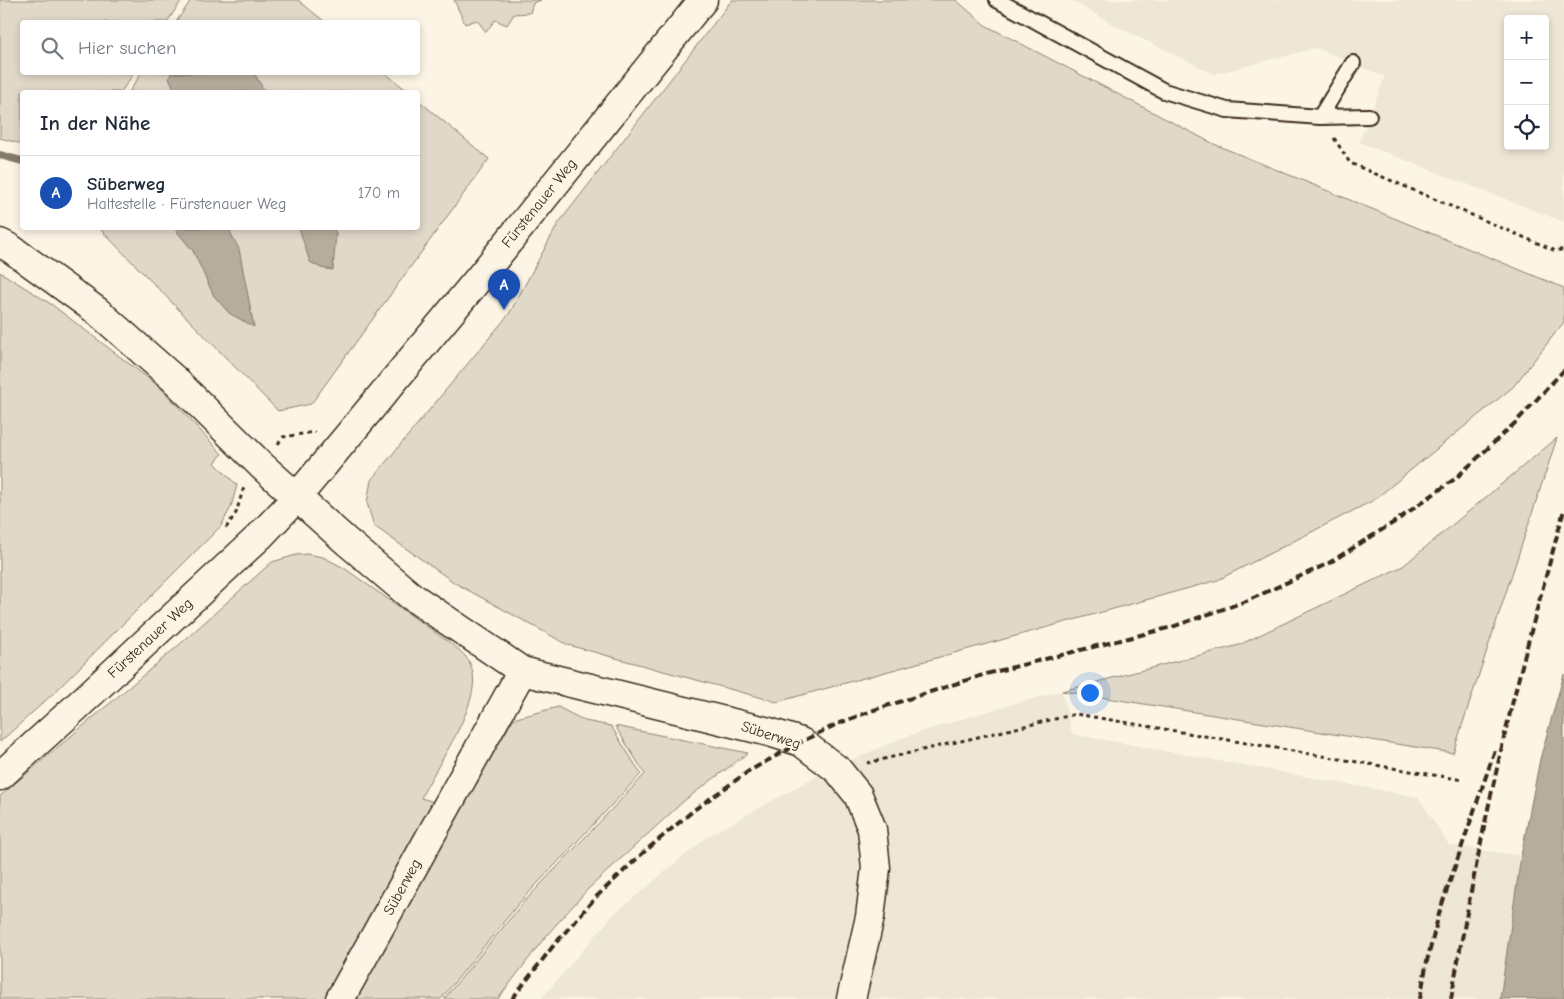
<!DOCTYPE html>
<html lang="de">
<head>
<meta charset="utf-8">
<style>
  body { margin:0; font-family:"Comic Neue",sans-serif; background:#f6f6f7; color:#1f2937 }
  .controls { position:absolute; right:15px; top:15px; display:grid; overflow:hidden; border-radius:5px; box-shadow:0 2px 8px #0003 }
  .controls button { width:45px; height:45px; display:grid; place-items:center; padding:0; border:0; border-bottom:1px solid #e0e1e3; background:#fff; color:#1f2937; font:25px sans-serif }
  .you { position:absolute; left:1089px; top:692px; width:18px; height:18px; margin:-12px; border:4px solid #fff; border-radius:50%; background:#1a73e8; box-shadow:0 0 0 8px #1a73e833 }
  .badge { display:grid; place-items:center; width:32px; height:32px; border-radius:50%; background:#3b2a1e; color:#fff; font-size:16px; font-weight:700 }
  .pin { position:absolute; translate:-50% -41px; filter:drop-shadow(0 1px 2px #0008) }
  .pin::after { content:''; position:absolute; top:26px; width:18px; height:15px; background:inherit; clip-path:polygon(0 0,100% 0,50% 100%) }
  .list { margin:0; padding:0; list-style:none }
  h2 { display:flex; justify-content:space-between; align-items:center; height:65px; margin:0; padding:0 20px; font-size:21px }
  h2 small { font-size:16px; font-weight:400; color:#747a83 }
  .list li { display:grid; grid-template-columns:32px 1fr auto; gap:15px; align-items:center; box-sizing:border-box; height:75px; padding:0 20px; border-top:1px solid #e0e1e3 }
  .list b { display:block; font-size:19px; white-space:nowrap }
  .list p { margin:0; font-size:16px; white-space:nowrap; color:#747a83 }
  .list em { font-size:16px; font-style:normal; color:#747a83 }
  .icon { flex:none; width:28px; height:28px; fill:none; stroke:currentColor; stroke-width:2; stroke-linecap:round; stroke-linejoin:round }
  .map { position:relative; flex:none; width:1564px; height:999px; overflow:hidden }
  .search { position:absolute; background:#fff; box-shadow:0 2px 8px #0003; left:20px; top:20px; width:400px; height:55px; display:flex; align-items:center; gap:12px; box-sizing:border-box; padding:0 18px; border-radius:5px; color:#747a83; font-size:19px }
  .panel { position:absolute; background:#fff; box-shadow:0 2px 8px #0003; left:20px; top:90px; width:400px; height:140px; border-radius:5px }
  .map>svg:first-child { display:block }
</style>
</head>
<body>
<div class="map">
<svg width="1564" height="999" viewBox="0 0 1564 999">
  <rect width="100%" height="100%" fill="#fcf5e5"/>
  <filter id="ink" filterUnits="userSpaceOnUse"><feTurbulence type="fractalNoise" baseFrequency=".02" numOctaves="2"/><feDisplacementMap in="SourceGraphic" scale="10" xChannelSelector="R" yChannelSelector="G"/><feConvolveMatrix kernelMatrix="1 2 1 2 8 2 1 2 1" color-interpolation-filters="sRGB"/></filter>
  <g filter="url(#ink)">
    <!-- built -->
    <g fill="#eee6d6" fill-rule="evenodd">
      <path d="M1071 0H1564V222L1359 142 1385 77 1317 48 1214 74 1116 26ZM1508 19H1545V146H1508Z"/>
      <polygon points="1062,691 1072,734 1418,797 1449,845 1521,856 1500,999 541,999 613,915 707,837 822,773 904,737 995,709"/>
    </g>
    <!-- green -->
    <g fill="#e0d8c8" stroke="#8e8173">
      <polygon points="0,0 182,0 167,22 22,22 22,72 134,73 121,92 22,92 22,144 0,138"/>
      <polygon points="191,0 298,0 325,22 176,22"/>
      <polygon points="454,0 541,0 533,3 530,13 514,14 507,25 495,20 486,32 477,20 465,24"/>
      <polygon points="732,0 956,0 985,25 1214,144 1564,288 1564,322 1513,387 1374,500 1218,580 777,702 568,645 455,583 374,526 367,503 371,480 509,314 558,224"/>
      <polygon points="142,72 385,73 409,92 129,92"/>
      <polygon points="418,100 489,159 311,404 278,411 99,228 418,228"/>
      <polygon points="0,272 51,304 161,388 222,454 215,463 237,485 231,507 221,526 55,692 0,742"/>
      <polygon points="1557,438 1453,753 1062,691 1239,645 1403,566"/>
      <path d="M307 554 323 557 344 568 450 643C459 650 469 657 472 669 483 703 435 767 421 798L461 810 513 719 558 707 585 721 611 726 641 774 520 902 441 999H0V796L179 645 272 562 296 555Z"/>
      <polygon points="615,726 748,753 685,800 588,889 546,936 498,999 444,999 522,904 645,774"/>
    </g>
    <!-- water -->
    <g fill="#b7ad9e" stroke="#85796b">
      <polygon points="171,73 254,73 265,92 176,92 169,78"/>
      <polygon points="174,228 228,228 239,249 254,327 229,313 214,296 193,251"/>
      <polygon points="299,228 331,228 336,232 333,270 321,268 310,262"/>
      <polygon points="1564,674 1564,999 1500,999 1521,856 1540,759"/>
    </g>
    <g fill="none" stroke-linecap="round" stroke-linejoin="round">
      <!-- stream -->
      <polyline stroke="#85796b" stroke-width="8" points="0,155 22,161"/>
      <defs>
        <g id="lane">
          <polyline points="997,0 1164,91 1227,110 1320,117 1369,116"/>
          <polyline points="1320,117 1353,63"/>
        </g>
        <g id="street">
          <polyline points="0,243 10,248 97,311 174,379 262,466 346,541 411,596 522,671 769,732 801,742 838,770 858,795 872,829 876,868 870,917 851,999"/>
          <polyline points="340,999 522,671"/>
        </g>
        <polyline id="secondary" points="0,776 72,711 260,536 297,497 480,277 703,0"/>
      </defs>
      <!-- lane casing -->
      <use href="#lane" stroke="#3b2a1e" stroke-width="18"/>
      <!-- street casing -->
      <use href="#street" stroke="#3b2a1e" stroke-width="31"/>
      <!-- secondary casing -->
      <use href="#secondary" stroke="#3b2a1e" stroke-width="31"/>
      <!-- path -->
      <g stroke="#3b2a1e" stroke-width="3" stroke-dasharray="4 4" stroke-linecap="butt">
        <polyline points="1334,138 1350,163 1556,251 1564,249"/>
        <polyline points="278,444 283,437 315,432"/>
        <polyline points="226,528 236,513 243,490 245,487"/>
        <polyline points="867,763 1076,714 1463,780"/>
      </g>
      <!-- lane -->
      <use href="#lane" stroke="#fcf5e5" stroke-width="14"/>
      <!-- street -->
      <use href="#street" stroke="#fcf5e5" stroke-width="28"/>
      <!-- secondary -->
      <use href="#secondary" stroke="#fcf5e5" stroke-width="28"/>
      <!-- rail -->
      <g stroke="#3b2a1e" stroke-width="4" stroke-dasharray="8 4" stroke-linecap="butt">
        <polyline points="512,999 554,945 596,897 644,852 694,810 749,771 801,742 837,724 874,710 986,674 1172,627 1249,600 1329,563 1396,521 1456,478 1515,423 1564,370"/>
        <polyline points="1420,999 1427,961 1440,910 1495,750"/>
        <path d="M1451 999C1465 921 1480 842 1498 764 1517 679 1541 595 1564 510"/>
      </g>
    </g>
  </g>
  <g text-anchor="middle" stroke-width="4" stroke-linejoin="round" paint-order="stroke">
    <!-- street labels -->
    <g font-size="15" fill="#3b2a1e" stroke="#fcf5e5">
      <text transform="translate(539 203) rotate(-51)" y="5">Fürstenauer Weg</text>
      <text transform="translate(150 638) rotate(-43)" y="5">Fürstenauer Weg</text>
      <text transform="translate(771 735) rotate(18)" y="5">Süberweg</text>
      <text transform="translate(402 887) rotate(-61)" y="5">Süberweg</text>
    </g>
  </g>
</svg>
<div class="controls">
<button>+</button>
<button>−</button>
<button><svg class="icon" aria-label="locate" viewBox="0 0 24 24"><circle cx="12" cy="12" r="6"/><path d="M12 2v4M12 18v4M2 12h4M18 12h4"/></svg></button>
</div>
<div class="you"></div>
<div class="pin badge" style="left:504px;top:310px;background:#1a4fb4">A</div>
<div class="search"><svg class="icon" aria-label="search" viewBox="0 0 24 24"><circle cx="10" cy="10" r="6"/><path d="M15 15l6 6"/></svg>Hier suchen</div>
<section class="panel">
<h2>In der Nähe<small></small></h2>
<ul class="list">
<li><span class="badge" style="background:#1a4fb4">A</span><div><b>Süberweg</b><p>Haltestelle · Fürstenauer Weg</p></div><em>170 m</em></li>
</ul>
</section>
</div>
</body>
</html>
